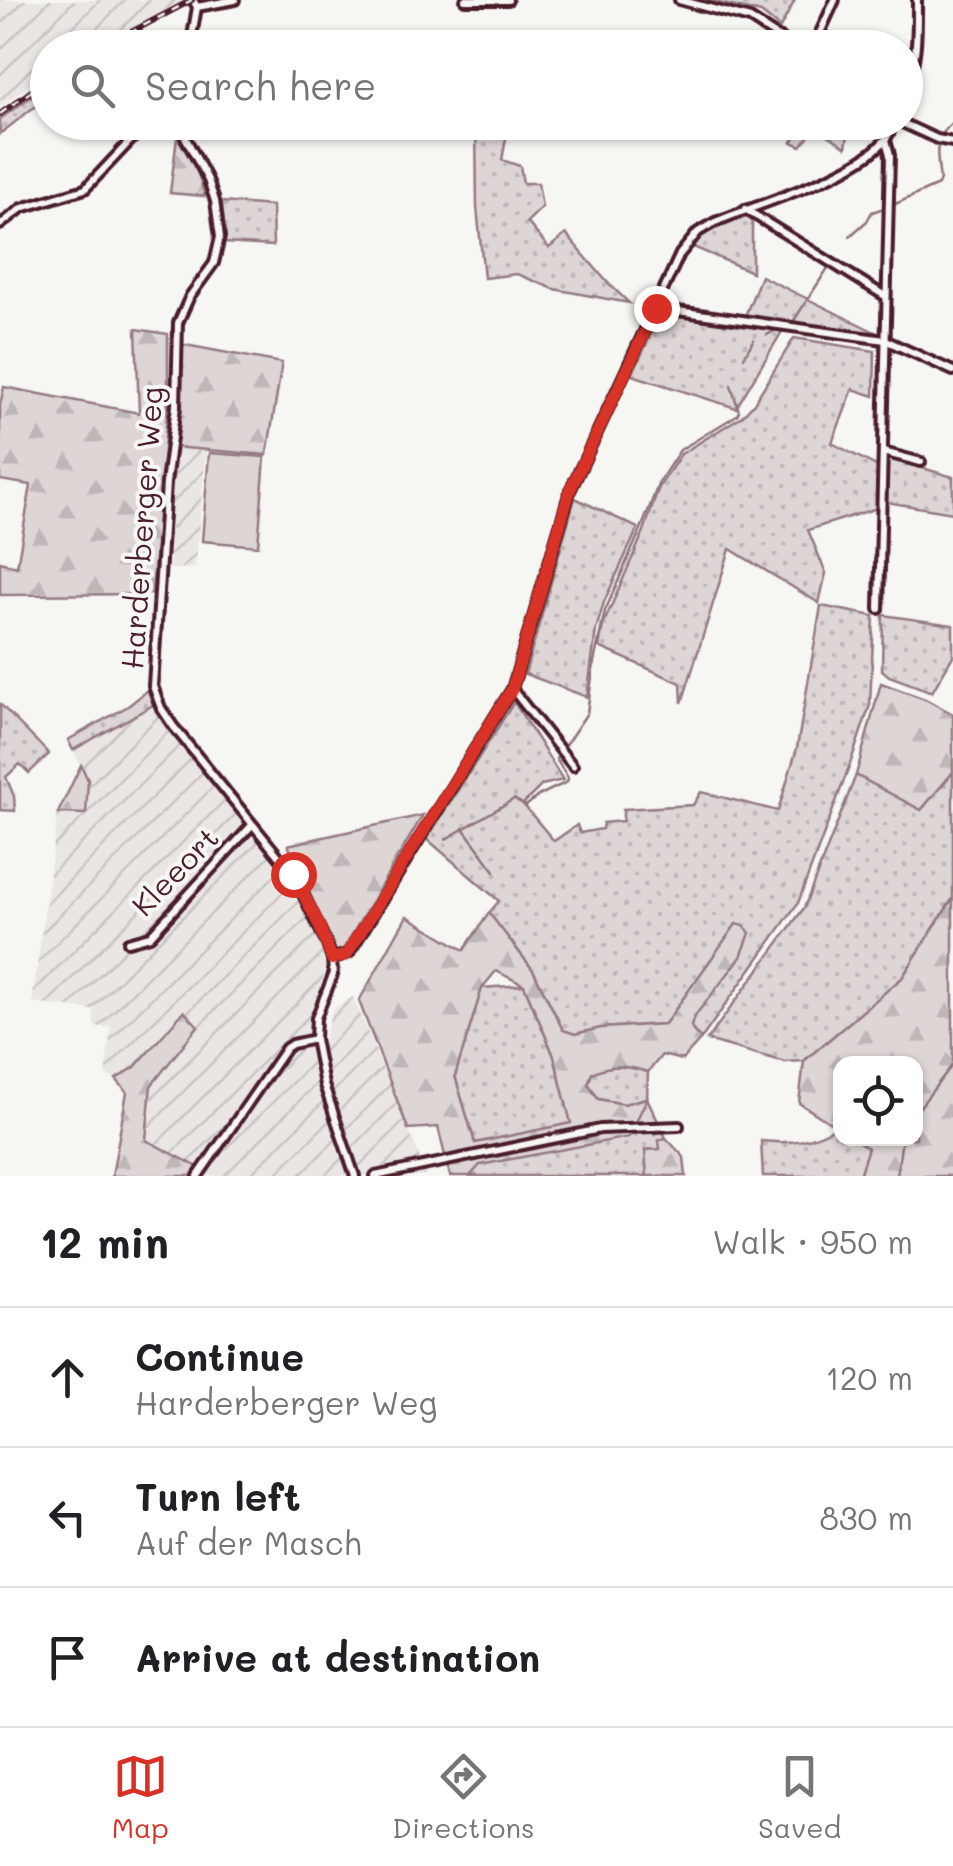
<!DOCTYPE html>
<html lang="en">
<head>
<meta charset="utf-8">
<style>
  body { margin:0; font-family:Mali,sans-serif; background:#f6f6f6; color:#202124 }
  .controls { position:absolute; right:30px; bottom:30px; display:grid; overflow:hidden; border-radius:20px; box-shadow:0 2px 8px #0004 }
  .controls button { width:90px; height:90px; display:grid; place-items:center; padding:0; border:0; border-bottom:2px solid #e0e0e0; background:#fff; color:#202124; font:50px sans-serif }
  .stop { position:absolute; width:30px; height:30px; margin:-22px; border:8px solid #d93025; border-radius:50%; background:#fff }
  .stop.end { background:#d93025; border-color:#fff; box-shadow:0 2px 10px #0008 }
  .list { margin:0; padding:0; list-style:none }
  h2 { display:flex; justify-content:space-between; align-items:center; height:130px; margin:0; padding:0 40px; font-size:42px }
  h2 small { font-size:32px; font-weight:400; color:#757577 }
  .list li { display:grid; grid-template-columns:65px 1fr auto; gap:30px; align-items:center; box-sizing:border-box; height:140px; padding:0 40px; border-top:2px solid #e0e0e0 }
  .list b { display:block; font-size:38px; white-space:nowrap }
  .list p { margin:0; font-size:32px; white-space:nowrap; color:#757577 }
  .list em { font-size:32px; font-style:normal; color:#757577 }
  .icon { flex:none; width:55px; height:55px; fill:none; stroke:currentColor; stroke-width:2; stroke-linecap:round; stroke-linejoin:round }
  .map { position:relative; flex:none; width:953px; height:1176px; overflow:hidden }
  .search { position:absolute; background:#fff; box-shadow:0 2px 8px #0004; left:30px; right:30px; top:30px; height:110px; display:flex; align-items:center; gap:25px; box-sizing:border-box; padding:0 35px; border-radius:55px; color:#757577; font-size:38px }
  .sheet { height:550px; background:#fff }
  nav { display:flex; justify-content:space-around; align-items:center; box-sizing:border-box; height:140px; border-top:2px solid #e0e0e0; background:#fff; font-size:28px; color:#757577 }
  nav a { display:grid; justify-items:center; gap:5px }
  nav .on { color:#d93025 }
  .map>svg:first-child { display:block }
</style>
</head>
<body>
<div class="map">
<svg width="953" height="1176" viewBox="0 0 953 1176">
  <defs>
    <pattern id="industrial-furrows" width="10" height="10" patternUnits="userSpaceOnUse" patternTransform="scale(2.5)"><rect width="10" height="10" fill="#e9e6e3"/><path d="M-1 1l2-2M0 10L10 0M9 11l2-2" fill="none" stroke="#c9c5c3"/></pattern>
    <pattern id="grass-dots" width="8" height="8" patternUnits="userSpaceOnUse" patternTransform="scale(2.5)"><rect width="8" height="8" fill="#ddd6d5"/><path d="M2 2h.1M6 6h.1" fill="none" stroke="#bfb7b7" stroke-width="1.8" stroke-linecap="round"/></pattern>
    <pattern id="forest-firs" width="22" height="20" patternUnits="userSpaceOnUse" patternTransform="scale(2.5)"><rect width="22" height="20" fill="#ddd6d5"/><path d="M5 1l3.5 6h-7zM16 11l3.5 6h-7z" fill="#bfb7b7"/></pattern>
    <pattern id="park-tufts" width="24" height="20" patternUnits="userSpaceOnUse" patternTransform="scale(2.5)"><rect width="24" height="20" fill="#ddd6d5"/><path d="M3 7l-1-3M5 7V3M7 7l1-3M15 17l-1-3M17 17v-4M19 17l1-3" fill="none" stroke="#bfb7b7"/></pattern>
  </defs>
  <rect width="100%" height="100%" fill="#f6f6f2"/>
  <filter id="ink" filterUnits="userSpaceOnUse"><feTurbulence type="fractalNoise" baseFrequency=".01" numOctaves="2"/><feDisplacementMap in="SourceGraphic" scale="20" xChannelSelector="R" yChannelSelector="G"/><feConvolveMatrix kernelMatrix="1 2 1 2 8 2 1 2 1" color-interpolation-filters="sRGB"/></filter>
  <g filter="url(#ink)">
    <!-- built -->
    <polygon fill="#e9e6e3" points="179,0 190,0 192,3 108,47 89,48 136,22 179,3"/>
    <!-- industrial -->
    <g fill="url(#industrial-furrows)">
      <polygon points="0,0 179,0 180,3 136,22 89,47 48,48 47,71 0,107"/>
      <polygon points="175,448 206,452 195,568 169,569"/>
      <polygon points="153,705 293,881 324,952 324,975 312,1008 310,1032 324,1040 332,1010 353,997 421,1160 425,1176 204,1176 207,1171 146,1140 151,1086 197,1026 184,1012 135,1067 116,1079 105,1075 111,1028 94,1026 94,1010 32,1003 58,813 86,814 88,780 73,750"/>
    </g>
    <!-- grass -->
    <g fill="url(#grass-dots)" stroke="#947a80" stroke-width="2.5">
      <polygon points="706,0 795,0 780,28 761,13"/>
      <polygon points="47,85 47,97 0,134 0,119"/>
      <polygon points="476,123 509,123 502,160 520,166 523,183 538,183 542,207 527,222 549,248 566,234 607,282 629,303 554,289 517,274 484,278 477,207"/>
      <polygon points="222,202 272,206 273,246 225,243"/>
      <polygon points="744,213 752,221 752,272 691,246 703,233"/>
      <polygon points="761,276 881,335 745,316"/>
      <polygon points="661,313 783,330 736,408 632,375"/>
      <polygon points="794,338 875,351 874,396 853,389 832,443 878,467 877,508 808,530 826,573 819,603 730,549 682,703 681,683 599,647 603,625 644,531 659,487 681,454 742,416 754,403"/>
      <polygon points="888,458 953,477 953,513 886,502"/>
      <polygon points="575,498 638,528 604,602 596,630 587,697 525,674"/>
      <polygon points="821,606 874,616 870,705 849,767 798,903 701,1039 693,1031 690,1025 736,925 665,1024 601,1028 575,1034 563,1030 533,970 489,913 499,901 427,839 514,702 563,780 542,785 523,804 554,841 577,825 580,833 602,829 603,823 623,821 623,809 693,805 701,792 778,811 797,748"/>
      <polygon points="883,615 953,625 953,656 932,692 889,676 882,670"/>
      <polygon points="148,690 153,705 73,750 68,740 128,706"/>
      <polygon points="0,704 49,754 29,773 20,764 6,777 14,796 15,811 0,810"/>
      <polygon points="953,772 953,898 902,978 804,1061 785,1062 707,1040 804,908 856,775 921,810"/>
      <path d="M524 985 554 1056 577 1145 646 1098 624 1104 598 1099 588 1083 592 1073C611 1063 628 1066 648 1072L647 1098 666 1138 660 1140 661 1149 645 1150 647 1176H470L479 1165 576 1145 570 1124 475 1143 455 1076 482 988Z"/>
      <path d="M837 1126 840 1129V1138L855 1139 868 1148 859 1176H763L761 1141C789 1144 813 1142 837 1126Z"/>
    </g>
    <!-- forest -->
    <g fill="url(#forest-firs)" stroke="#947a80" stroke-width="2.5" fill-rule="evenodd">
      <polygon points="177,137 197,170 205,196 170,193"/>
      <polygon points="136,329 168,334 168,403 152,594 0,595 0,562 17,567 31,485 0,480 0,405 4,387 139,413"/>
      <polygon points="180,344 282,363 267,455 173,447 181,403"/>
      <polygon points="881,683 925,699 953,714 953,772 921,810 856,775"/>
      <polygon points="81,765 88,780 86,814 58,813"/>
      <polygon points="423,815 343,950 336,951 288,845"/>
      <polygon points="953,898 953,1176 859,1176 868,1148 855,1139 916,1138 916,1064 840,1064 840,1129 799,1103 804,1061 902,978"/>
      <path d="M489 913 533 970 563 1030 575 1034 601 1028 665 1024 736 924 744 926 750 933 741 957 694 1017 691 1026 693 1031 701 1039 682 1060 662 1055 648 1072C628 1066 611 1063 592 1073L588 1084 598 1099 624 1104 647 1098 629 1137 480 1165 470 1176H450L438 1127 408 1129 359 1001 407 916 464 950ZM496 971 524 985 554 1056 571 1123 475 1143 455 1076 482 988Z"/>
      <polygon points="184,1011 198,1026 151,1086 146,1140 198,1167 192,1176 112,1176 127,1092 116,1079 135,1067"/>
      <polygon points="666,1138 684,1157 686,1176 647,1176 645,1150 660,1149 659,1140"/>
    </g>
    <!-- park -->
    <polygon fill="url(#park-tufts)" stroke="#947a80" stroke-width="2.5" points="804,123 850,123 846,147 816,127 801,146 792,142"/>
    <!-- pitch -->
    <polygon fill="#ddd6d5" stroke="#947a80" stroke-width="2.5" points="209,453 265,457 258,546 202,541"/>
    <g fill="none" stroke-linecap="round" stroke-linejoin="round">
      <!-- stream -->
      <g stroke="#8e747a" stroke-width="2.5">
        <path d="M850 236 867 221 872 212 893 205 938 185 940 180C937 155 932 140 953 122"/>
        <polyline points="793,322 828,268"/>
        <polyline points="767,335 776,330"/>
        <polyline points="744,357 754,339"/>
        <polyline points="463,828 495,871"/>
        <polyline points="446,839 514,799 526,806 538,796 567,782 568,778 556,759 587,713 594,662 605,611 644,522 659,482 680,450 737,415 739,411 731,385"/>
        <polyline points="916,1112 953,1064"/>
        <polyline points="897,1176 902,1138"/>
      </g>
      <defs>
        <g id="street">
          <polyline points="465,0 508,0"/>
          <polyline points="679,0 750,19 795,48"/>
          <polyline points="197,7 235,0"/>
          <polyline points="190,48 197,7 193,0"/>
          <polyline points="774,48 781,38"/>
          <polyline points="813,48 835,0"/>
          <path d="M906 88C918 59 917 31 917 0"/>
          <polyline points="180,122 183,133 208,180 215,201 220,237 214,263 190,296 178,323 176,406 166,483 153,686 161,708 173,726 293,874 326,942 332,959 333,975 316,1018 315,1039 324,1085 355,1176"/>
          <polyline points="900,122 937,139 953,142"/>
          <polyline points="745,209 885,296"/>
          <polyline points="0,225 22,208 85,189 148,122"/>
          <polyline points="656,308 885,340 953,371"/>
          <polyline points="883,452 921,462"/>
          <polyline points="879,609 890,155 886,140"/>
          <polyline points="512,689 573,766"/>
          <polyline points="128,942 150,936 252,825"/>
          <path d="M332 959 349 953 512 689 570 491 680 254 698 232 715 222C758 204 862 174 887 137 890 133 892 127 894 122"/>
          <polyline points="198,1176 286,1048 292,1044 315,1039"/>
          <polyline points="375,1176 600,1129 679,1126"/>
        </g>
      </defs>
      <!-- street casing -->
      <use href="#street" stroke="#4a1f2b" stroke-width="14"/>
      <!-- street -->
      <use href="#street" stroke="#f6f6f2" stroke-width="6"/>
      <defs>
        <g id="rail">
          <polyline points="101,48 192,0"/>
          <polyline points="0,114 48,79"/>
        </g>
      </defs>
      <!-- rail casing -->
      <use href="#rail" stroke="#4a1f2b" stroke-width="6"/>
      <!-- rail -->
      <use href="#rail" stroke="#f6f6f2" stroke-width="2.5" stroke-dasharray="8" stroke-linecap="butt"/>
    </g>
  </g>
  <g fill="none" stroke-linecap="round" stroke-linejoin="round" filter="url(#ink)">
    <!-- route -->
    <polyline stroke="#d93025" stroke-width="12" points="293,874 318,922 332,959 346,955 512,689 570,490 656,308"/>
  </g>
  <g text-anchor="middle" stroke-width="8" stroke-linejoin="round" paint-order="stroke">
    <!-- street labels -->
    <g font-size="30" fill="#4a1f2b" stroke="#f6f6f2">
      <text transform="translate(143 528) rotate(-86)" y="10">Harderberger Weg</text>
      <text transform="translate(176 872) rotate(-46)" y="10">Kleeort</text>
    </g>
  </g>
</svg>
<div class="controls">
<button><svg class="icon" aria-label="locate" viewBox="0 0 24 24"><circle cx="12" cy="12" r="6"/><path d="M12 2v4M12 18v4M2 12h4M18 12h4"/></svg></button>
</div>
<div class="stop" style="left:293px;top:874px"></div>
<div class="stop end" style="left:656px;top:308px"></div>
<div class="search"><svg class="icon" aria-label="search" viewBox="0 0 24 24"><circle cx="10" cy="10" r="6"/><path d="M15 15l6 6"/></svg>Search here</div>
</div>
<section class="sheet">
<h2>12 min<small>Walk · 950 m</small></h2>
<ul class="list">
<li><svg class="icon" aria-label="ahead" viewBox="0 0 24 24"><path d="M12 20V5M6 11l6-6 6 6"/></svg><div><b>Continue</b><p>Harderberger Weg</p></div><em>120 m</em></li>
<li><svg class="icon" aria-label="left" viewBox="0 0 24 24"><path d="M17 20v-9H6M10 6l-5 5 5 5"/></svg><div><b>Turn left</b><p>Auf der Masch</p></div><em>830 m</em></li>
<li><svg class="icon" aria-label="arrive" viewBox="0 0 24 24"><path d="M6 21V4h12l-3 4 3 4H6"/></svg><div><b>Arrive at destination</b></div></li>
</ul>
</section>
<nav>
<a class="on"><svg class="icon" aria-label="map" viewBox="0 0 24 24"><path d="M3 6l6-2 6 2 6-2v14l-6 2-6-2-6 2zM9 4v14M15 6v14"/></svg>Map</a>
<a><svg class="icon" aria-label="directions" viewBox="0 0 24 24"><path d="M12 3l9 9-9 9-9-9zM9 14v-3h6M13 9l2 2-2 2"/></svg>Directions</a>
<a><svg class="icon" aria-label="saved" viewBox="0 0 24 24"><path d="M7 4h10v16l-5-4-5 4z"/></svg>Saved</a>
</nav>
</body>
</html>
